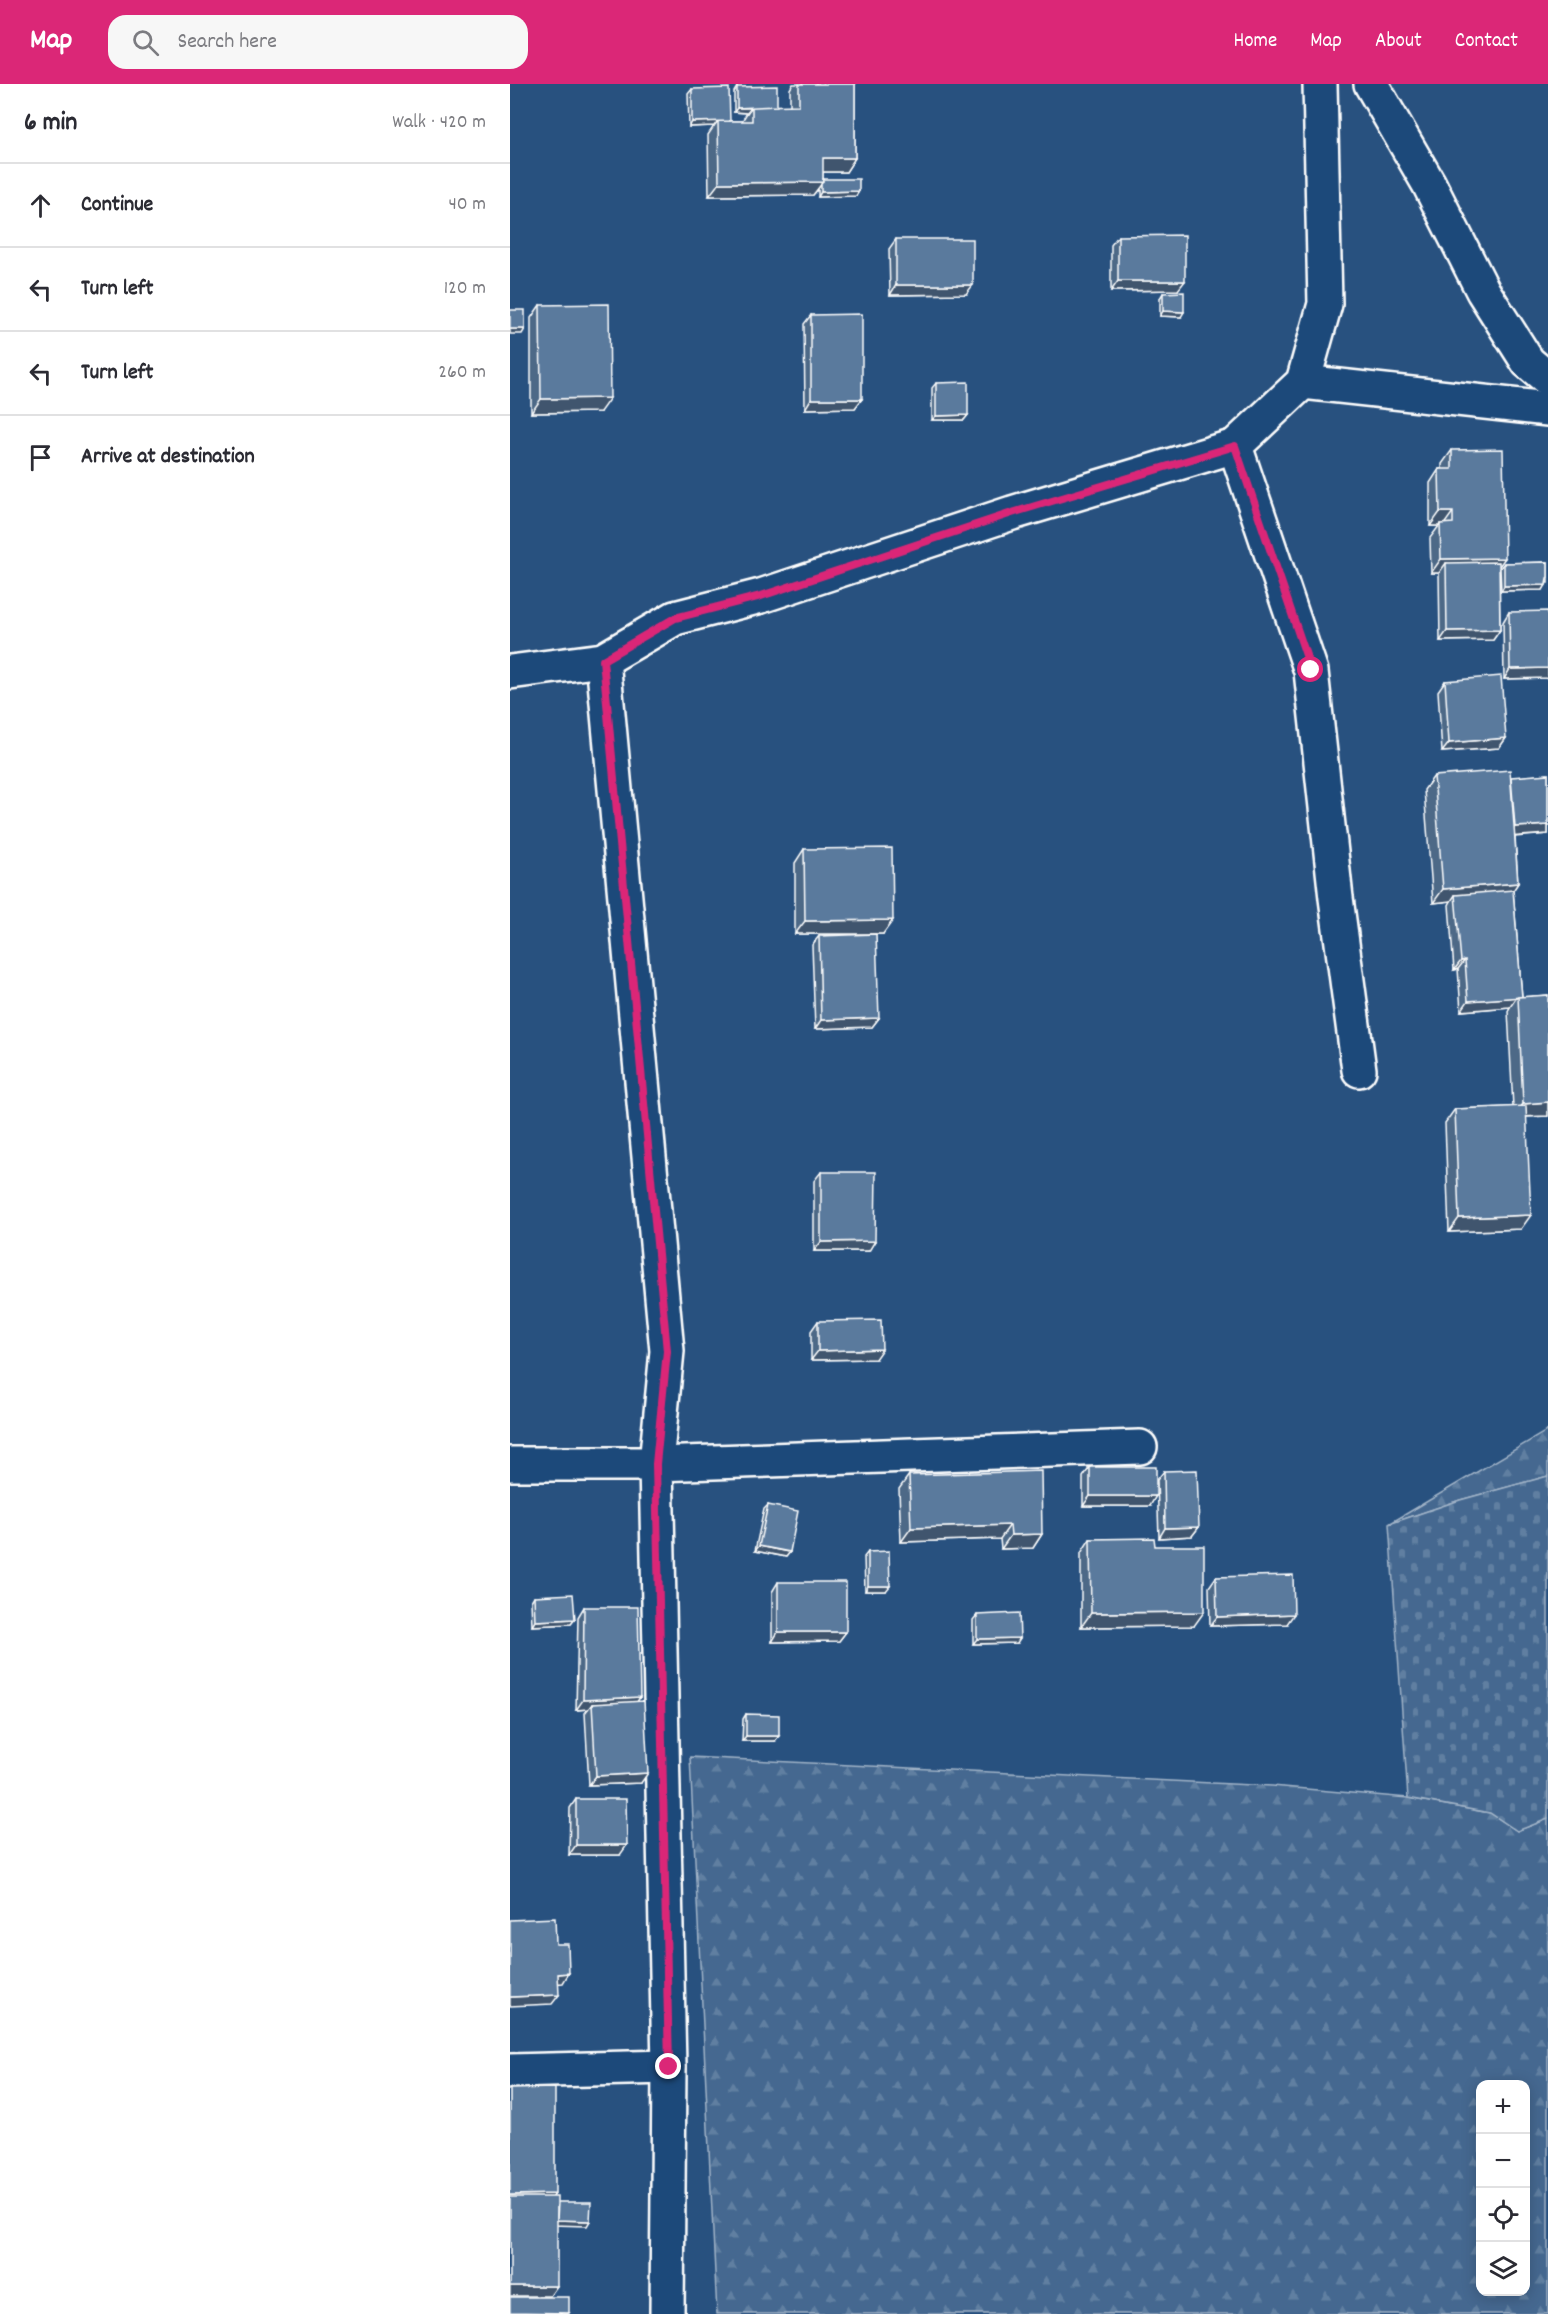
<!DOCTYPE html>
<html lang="en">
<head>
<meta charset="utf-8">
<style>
  body { margin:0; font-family:Dekko,sans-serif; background:#f7f7f7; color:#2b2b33 }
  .controls { position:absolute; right:18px; bottom:18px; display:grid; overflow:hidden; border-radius:12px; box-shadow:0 3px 15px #0003 }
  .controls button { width:54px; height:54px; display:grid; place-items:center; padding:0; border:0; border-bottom:2px solid #e1e1e2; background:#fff; color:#2b2b33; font:30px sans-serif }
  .stop { position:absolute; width:18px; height:18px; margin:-14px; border:4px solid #db2777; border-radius:50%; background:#fff }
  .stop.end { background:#db2777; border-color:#fff; box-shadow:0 2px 6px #0008 }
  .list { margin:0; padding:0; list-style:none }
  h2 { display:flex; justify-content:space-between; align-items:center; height:78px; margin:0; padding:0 24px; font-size:26px }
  h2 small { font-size:20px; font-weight:400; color:#7c7c81 }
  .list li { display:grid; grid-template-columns:39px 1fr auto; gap:18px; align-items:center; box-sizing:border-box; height:84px; padding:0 24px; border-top:2px solid #e1e1e2 }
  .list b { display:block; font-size:22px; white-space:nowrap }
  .list em { font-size:20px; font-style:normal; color:#7c7c81 }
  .icon { flex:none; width:33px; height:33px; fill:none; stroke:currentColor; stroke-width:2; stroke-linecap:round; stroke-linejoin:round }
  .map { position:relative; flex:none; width:1038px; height:2230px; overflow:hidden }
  header { display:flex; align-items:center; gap:36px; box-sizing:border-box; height:84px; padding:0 30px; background:#db2777; color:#fff }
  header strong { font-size:28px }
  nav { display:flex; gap:33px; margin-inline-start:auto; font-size:21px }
  .search { width:420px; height:54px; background:#f7f7f7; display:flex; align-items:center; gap:15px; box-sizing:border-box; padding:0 21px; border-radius:18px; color:#7c7c81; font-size:22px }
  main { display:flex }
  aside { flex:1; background:#fff }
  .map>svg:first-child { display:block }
</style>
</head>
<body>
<header>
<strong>Map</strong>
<div class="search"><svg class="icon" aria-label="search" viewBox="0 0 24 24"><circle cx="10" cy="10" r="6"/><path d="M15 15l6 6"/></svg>Search here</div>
<nav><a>Home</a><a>Map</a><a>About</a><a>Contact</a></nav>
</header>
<main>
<aside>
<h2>6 min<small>Walk · 420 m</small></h2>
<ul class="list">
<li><svg class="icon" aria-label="ahead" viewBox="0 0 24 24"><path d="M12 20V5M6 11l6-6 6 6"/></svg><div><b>Continue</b></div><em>40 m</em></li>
<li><svg class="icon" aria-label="left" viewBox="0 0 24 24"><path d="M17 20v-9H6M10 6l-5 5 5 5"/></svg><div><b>Turn left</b></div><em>120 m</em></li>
<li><svg class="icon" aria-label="left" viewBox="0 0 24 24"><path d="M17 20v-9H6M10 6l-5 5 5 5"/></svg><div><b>Turn left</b></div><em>260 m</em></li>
<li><svg class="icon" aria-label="arrive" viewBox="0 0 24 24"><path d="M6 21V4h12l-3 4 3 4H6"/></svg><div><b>Arrive at destination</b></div></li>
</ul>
</aside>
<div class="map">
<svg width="1038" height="2230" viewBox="0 0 1038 2230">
  <defs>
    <pattern id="forest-firs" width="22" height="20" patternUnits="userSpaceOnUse" patternTransform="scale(1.5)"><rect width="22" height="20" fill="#446890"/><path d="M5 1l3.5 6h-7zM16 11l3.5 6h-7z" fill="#607fa1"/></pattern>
    <pattern id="cemetery-stones" width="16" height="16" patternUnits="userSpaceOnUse" patternTransform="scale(1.5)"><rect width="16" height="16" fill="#446890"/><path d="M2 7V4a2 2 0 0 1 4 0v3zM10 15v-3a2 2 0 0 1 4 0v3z" fill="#607fa1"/></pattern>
  </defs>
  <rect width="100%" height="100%" fill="#28517f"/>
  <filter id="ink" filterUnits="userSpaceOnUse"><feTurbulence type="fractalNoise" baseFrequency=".0167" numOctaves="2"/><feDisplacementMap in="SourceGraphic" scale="12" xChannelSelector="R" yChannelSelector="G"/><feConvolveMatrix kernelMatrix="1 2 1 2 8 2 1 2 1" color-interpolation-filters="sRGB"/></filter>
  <g filter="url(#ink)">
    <!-- forest -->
    <g fill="url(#forest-firs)" stroke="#a2b4c8" stroke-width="1.5" fill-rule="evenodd">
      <polygon points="1038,1346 1038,1392 950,1416 879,1440"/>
      <path d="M180 1673 762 1702 898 1714 980 1729 1007 1747 1038 1735V2230H207ZM970 2000H1016V2208H970Z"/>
    </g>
    <!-- cemetery -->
    <polygon fill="url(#cemetery-stones)" stroke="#a2b4c8" stroke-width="1.5" points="1038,1392 1038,1735 1007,1747 980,1729 898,1714 879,1440 950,1416"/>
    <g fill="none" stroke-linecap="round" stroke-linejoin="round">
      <defs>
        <g id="minor">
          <polyline points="861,0 919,100 973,207 1018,278 1038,295"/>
          <polyline points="793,298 1038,325"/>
          <polyline points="725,362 801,587 826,814 849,986"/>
          <polyline points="93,576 157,1267 146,1380 159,1983 157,2230"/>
          <polyline points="0,588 93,576 165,534 251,512 502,429 725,362 793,298 815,220 810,0"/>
          <polyline points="0,1380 146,1380 630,1363"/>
          <polyline points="0,1987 159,1983"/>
        </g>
      </defs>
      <!-- minor casing -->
      <use href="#minor" stroke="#fff" stroke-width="38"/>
      <!-- minor -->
      <use href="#minor" stroke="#1f4a7a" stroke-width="33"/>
    </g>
    <!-- wall -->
    <g fill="#4d6987" stroke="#fff" stroke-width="1.5">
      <polygon points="283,0 345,0 345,74 336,88 313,88 313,95 349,107 346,112 308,113 308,105 303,111 199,112 198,51 204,42 179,43 178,10 182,5 220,37 232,37 237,29 224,28 224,8 227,3 267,22 280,22 280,5"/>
      <polygon points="608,152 668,206 601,207 601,161"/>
      <polygon points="386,155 456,210 380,211 379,165"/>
      <polygon points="653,209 671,233 650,232 650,214"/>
      <polygon points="30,221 90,328 21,329 21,234"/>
      <polygon points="301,231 352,315 345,324 295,325 294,240"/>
      <polygon points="426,299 458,331 454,336 422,336 422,304"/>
      <polygon points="942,366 989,483 990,546 983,556 930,557 929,489 921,489 920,454 929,442 920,442 920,399 929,385 932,385 932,380"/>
      <polygon points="1038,478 1038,499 1036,499 1033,506 991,507 990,484 994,479"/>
      <polygon points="999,528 1038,594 994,595 993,538"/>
      <polygon points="935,597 996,654 989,664 932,668 928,607"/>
      <polygon points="1038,690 1038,750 1005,753 1008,799 1003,806 1012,913 1038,911 1038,1032 1016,1033 1011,1145 939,1148 935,1039 945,1025 1003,1023 998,927 1000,923 951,927 948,885 944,886 939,821 941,817 923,819 914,706 924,692 1001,694"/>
      <polygon points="294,765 373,850 285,850 285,779"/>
      <polygon points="309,852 369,934 362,943 305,945 302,861"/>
      <polygon points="311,1088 359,1167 304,1167 304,1097"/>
      <polygon points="308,1237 365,1275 301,1276 301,1247"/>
      <polygon points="580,1383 640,1422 573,1422 573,1393"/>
      <polygon points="654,1387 689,1443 682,1452 649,1454 647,1396"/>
      <polygon points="399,1391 532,1450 523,1464 491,1465 490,1455 391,1458 389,1405"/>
      <polygon points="258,1421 280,1468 276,1473 245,1467 254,1425"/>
      <polygon points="580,1455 645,1462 684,1542 571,1543 571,1469"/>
      <polygon points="358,1468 376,1507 355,1507 354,1473"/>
      <polygon points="706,1493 777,1540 700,1542 699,1503"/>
      <polygon points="268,1498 336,1548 329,1557 262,1558 262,1508"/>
      <polygon points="24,1512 65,1535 61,1540 22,1542 21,1517"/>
      <polygon points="74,1523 130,1613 127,1617 131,1699 79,1701 75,1629 78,1625 66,1626 68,1533"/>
      <polygon points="467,1531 507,1559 463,1560 463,1536"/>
      <polygon points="236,1630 265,1657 232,1657 233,1635"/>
      <polygon points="66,1715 110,1771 59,1771 60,1724"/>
    </g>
    <!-- shaded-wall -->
    <g fill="#3f556e" stroke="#fff" stroke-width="1.5">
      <polygon points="227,24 241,24 237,29 224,28"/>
      <polygon points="208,37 204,42 179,43 182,38"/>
      <polygon points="313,74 345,74 336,88 303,88"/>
      <polygon points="313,98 303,111 199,112 209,99"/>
      <polygon points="349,107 346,112 308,113 311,108"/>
      <polygon points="608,197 675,197 668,206 601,207"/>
      <polygon points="386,201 463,201 456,210 380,211"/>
      <polygon points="653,227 674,228 671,233 650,232"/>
      <polygon points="0,245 15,245 12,250 0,250"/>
      <polygon points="100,314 90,328 21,329 31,315"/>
      <polygon points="301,315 352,315 345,324 295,325"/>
      <polygon points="458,331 454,336 422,336 426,332"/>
      <polygon points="930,428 943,428 933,442 930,440 929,442 920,442"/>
      <polygon points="995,474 985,488 936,479 929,489 921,489 931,475"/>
      <polygon points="1036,501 1033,506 991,507 994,502"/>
      <polygon points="990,546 983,556 930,557 937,547"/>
      <polygon points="1038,584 1038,594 994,595 1000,585"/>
      <polygon points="996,654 989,664 932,668 939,659"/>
      <polygon points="1038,741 1038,750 998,753 1005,743"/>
      <polygon points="1008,799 999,813 945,811 941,817 923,819 933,805"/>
      <polygon points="383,836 373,850 285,850 295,837"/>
      <polygon points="955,876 948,885 944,886 951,877"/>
      <polygon points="1007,913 1000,923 951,927 958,917"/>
      <polygon points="369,934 362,943 305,945 311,936"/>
      <polygon points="1038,1018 1038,1032 1003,1033 1013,1020"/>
      <polygon points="1021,1131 1011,1145 939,1148 949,1134"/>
      <polygon points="365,1157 359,1167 304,1167 311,1158"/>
      <polygon points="372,1265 365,1275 301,1276 308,1267"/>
      <polygon points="580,1412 646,1412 640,1422 573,1422"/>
      <polygon points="500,1441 490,1455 391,1458 401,1444"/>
      <polygon points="689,1443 682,1452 649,1454 655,1444"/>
      <polygon points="532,1450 523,1464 491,1465 501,1451"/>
      <polygon points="249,1462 280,1468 276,1473 245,1467"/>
      <polygon points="358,1502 380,1502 376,1507 355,1507"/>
      <polygon points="694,1528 684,1542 571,1543 581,1529"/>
      <polygon points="784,1530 777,1540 700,1542 707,1533"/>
      <polygon points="65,1535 61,1540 22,1542 25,1537"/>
      <polygon points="268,1548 336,1548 329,1557 262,1558"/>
      <polygon points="510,1554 507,1559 463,1560 467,1555"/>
      <polygon points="130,1613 124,1623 82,1620 78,1625 66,1626 73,1616"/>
      <polygon points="236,1652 269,1652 265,1657 232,1657"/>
      <polygon points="138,1689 131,1699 79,1701 86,1692"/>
      <polygon points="66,1761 117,1761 110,1771 59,1771"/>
      <polygon points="59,1889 53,1899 41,1900 48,1890"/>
      <polygon points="49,1911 42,1920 0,1922 0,1913"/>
      <polygon points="45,2110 38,2120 0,2120 0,2111"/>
      <polygon points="47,2136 80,2137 77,2142 43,2141"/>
      <polygon points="0,2202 47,2202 40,2212 0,2212"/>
      <polygon points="0,2228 59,2229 58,2230 0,2230"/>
    </g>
    <!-- building -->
    <g fill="#5a7a9d" stroke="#fff" stroke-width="1.5">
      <polygon points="289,0 345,0 345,74 313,74 313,98 209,99 208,37 242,37 242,22 289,21"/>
      <polygon points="267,2 267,22 227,24 227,3"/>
      <polygon points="219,4 220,37 182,38 182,5"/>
      <polygon points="313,95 349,95 349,107 311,108 311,100 313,98"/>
      <polygon points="675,151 675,197 608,197 608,152"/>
      <rect x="386" y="155" width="77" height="46"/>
      <polygon points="674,208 674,228 653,227 653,209"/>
      <polygon points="99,220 100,314 31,315 30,221"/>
      <rect x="0" y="226" width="15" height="19"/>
      <polygon points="352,230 352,315 301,315 301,231"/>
      <polygon points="458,298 458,331 426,332 426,299"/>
      <polygon points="993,365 995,474 931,475 930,440 943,439 943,428 930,428 929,385 942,385 942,366"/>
      <polygon points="989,478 990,546 937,547 936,479"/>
      <polygon points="1038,478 1038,494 1037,494 1036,501 994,502 994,479"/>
      <polygon points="1038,527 1038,584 1000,585 999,528"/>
      <polygon points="991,592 996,654 939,659 935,597"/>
      <polygon points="1000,686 1008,799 933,805 924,692"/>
      <polygon points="1038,690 1038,741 1005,743 1001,693"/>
      <polygon points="382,764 383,836 295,837 294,765"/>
      <polygon points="1003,806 1012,913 958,917 955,876 951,877 945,811"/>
      <polygon points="366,850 369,934 311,936 309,852"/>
      <polygon points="1038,911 1038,1018 1013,1020 1008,913"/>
      <polygon points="1016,1022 1021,1131 949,1134 945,1025"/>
      <polygon points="311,1088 366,1088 365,1157 311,1158"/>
      <polygon points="371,1236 372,1265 308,1267 308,1237"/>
      <rect x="580" y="1383" width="66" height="29"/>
      <polygon points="687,1386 689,1443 655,1444 654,1387"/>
      <polygon points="531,1387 532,1450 501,1451 500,1441 401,1444 399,1391"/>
      <polygon points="258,1421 288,1427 280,1468 249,1462"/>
      <polygon points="644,1454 645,1462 694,1462 694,1528 581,1529 580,1455"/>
      <polygon points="379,1467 380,1502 358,1502 358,1468"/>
      <polygon points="783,1491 784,1530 707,1533 706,1493"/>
      <rect x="268" y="1498" width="68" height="50"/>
      <polygon points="63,1510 65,1535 25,1537 24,1512"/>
      <polygon points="74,1523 128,1523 130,1613 73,1616"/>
      <polygon points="509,1529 510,1554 467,1555 467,1531"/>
      <polygon points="134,1617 138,1689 86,1692 82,1620"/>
      <polygon points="236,1630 269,1631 269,1652 236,1652"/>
      <polygon points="66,1715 116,1715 117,1761 66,1761"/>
      <polygon points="45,1834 46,1860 58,1860 59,1889 48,1890 49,1911 0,1913 0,1836"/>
      <polygon points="45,2004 45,2110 0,2111 0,2005"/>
      <rect x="0" y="2113" width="47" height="89"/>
      <polygon points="48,2118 81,2118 80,2137 47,2136"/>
      <polygon points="0,2213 59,2213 59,2229 0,2228"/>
    </g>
  </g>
  <g fill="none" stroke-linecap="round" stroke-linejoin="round" filter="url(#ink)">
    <!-- route -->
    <polyline stroke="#db2777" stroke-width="8" points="159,1983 146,1380 157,1267 93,576 165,534 251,512 502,429 725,362 801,586"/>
  </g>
</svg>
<div class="controls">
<button>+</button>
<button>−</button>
<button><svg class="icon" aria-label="locate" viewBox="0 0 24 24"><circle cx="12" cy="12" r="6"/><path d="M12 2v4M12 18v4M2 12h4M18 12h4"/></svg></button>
<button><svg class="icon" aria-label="layers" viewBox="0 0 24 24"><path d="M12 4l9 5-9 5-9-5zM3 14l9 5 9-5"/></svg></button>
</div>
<div class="stop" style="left:801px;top:586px"></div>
<div class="stop end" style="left:159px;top:1983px"></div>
</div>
</main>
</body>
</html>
